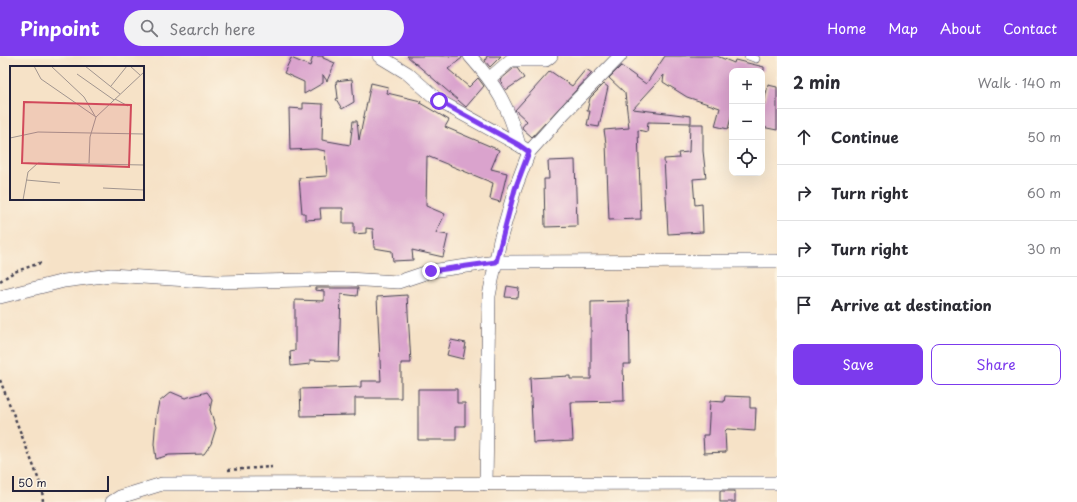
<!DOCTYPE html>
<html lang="en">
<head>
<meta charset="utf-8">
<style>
  body { margin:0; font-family:"Playpen Sans",sans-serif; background:#f2f2f3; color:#2b2b33 }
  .controls { position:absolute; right:12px; top:12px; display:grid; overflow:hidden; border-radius:8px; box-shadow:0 4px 16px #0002 }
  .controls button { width:36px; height:36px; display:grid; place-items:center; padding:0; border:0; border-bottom:1px solid #e1e1e2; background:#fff; color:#2b2b33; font:20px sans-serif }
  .scale { position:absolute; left:12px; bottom:10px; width:97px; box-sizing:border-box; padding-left:4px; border:2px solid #22223b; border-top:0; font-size:11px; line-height:14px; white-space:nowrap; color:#22223b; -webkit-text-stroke:3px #fcf5e5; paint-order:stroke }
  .stop { position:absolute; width:12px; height:12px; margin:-9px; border:3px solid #7c3aed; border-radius:50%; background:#fff }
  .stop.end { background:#7c3aed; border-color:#fff; box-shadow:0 1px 4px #0008 }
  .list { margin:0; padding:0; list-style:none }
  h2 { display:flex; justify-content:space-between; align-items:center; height:52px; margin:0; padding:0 16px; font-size:17px }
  h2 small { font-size:13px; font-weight:400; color:#7c7c81 }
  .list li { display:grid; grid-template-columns:26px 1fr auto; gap:12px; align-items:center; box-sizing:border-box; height:56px; padding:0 16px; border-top:1px solid #e1e1e2 }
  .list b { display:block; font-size:15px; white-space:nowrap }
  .list em { font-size:13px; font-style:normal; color:#7c7c81 }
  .actions { display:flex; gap:8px; padding:12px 16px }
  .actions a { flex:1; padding:9px 0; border:1px solid #7c3aed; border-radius:8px; text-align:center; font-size:14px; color:#7c3aed }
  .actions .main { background:#7c3aed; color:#fff }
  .icon { flex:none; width:22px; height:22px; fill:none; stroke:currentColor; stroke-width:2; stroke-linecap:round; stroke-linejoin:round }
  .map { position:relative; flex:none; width:777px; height:446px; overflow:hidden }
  header { display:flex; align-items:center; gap:24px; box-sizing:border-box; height:56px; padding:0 20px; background:#7c3aed; color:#fff }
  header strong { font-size:19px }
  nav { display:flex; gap:22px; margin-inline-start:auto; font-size:14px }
  .search { width:280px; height:36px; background:#f2f2f3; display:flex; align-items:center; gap:10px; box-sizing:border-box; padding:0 14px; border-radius:22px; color:#7c7c81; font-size:15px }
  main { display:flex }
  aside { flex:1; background:#fff }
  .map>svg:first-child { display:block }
</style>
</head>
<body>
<header>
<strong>Pinpoint</strong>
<div class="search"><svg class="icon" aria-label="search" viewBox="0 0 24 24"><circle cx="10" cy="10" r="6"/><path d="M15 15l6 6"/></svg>Search here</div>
<nav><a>Home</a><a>Map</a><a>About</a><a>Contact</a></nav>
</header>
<main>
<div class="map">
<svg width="777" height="446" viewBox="0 0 777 446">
  <rect width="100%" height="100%" fill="#fcf5e5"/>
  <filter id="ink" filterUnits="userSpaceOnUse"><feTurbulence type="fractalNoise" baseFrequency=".025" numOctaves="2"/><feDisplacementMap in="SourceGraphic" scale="8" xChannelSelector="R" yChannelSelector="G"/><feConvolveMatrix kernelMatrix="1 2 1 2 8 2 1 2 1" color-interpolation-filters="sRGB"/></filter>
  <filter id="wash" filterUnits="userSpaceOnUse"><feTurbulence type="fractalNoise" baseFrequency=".012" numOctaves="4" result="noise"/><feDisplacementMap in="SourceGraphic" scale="16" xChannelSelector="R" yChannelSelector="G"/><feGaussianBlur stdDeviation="0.9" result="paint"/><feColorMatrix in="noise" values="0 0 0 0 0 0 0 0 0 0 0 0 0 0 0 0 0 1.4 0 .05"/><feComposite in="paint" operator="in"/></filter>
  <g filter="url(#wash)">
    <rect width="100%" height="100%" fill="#f6e2c7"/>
    <g id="blocks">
      <!-- building -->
      <g fill="#daa3cd">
        <polygon points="313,0 323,0 323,2 335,7 327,25 323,19 323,27 304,38 304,26 284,17 291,2 310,10"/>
        <polygon points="407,0 462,0 462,2 448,13 469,31 478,22 484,30 466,51"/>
        <polygon points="487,0 501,0 490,11 485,5"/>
        <polygon points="665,0 717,0 734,7 735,4 764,11 764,15 732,15 732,58 728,73 715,70 720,52 687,41 663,26 664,19 633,53 691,60 691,67 648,66 647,76 638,74 641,163 609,164 606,87 604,74 629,72 625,37 609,22 621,10 646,28"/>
        <polygon points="514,12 517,12 524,22 506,34 500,24"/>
        <polygon points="586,13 592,17 532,81 523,73 522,71 527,65 515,54 550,15 572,30"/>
        <polygon points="352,23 354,46 342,53 336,43 338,42 336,25"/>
        <polygon points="371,27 388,31 387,37 421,45 420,47 449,64 445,71 499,94 491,113 507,117 500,146 490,143 493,127 427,100 426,150 445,158 436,177 448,179 443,201 412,194 413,204 393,205 392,195 374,192 373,173 366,172 366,177 354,178 354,167 343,167 343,152 320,152 321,163 305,164 305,157 302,157 299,122 327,120 325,95 316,93 290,94 289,52 303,53 303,47 323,48 322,84 350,89 353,65 357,65 359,84"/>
        <polygon points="604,28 608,31 599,71 587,69 590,55 587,55 590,42"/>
        <polygon points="768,29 777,31 777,74 762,71 762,56"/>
        <polygon points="690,68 703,68 703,95 706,122 693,123 695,149 702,148 703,176 668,178 664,103 679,102 678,97 689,96"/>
        <polygon points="575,104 577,170 545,171 544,123 549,123 548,105"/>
        <polygon points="507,230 519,232 518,242 505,241"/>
        <polygon points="315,232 358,232 357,240 341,238 339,305 310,304 310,308 291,310 290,296 295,295 295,244 324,245 324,235 315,234"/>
        <polygon points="407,239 411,307 401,307 401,342 355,342 355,359 301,360 300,333 361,331 361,325 381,325 377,241"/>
        <polygon points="629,245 630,308 623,308 624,345 571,346 573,385 533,387 530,322 570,320 570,323 591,323 591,246"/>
        <polygon points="451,284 466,287 463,303 447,299"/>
        <polygon points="418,333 457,333 457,347 465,347 465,370 456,370 456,384 418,384"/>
        <polygon points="171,336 185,342 207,336 212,343 210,354 216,372 211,388 204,398 169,399 156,403 154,388 156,360 159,346"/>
        <polygon points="725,340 750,341 750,352 756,352 755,375 727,373 725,375 726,396 704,397 703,379 708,379 710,345 724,346"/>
        <rect x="720" y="435" width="15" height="11"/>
      </g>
    </g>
  </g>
  <g filter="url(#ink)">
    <use href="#blocks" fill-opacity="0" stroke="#423f50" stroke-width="1"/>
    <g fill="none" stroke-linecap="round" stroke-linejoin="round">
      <defs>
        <polyline id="lane" points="748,0 756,3"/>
        <g id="street">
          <polyline points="379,0 407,17 439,45 519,89 529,96"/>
          <path d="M470 0C496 29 509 51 519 89"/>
          <polyline points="490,22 511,4 546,4 551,0"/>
          <polyline points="0,241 64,225 111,219 218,226 347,223 398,226 431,215 496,206 777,205"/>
          <polyline points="486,428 489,240 500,184 515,133 529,96 564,57 620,0"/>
          <polyline points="112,446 120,441 162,428 777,427"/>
        </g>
      </defs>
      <!-- lane casing -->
      <use href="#lane" stroke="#423f50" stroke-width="8"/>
      <!-- street casing -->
      <use href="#street" stroke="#423f50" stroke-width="14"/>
      <!-- path -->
      <g stroke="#423f50" stroke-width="2.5" stroke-dasharray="3 3" stroke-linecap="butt">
        <polyline points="0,225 14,216 43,206"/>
        <polyline points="0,324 34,411 42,433 43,446"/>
        <polyline points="228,414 272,411"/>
      </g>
      <!-- lane -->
      <use href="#lane" stroke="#fff" stroke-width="7"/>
      <!-- street -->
      <use href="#street" stroke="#fff" stroke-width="13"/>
    </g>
  </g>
  <g fill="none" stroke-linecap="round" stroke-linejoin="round" filter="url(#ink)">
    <!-- route -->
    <polyline stroke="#7c3aed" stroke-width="5" points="431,215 496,206 515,133 529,96 519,89 439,45"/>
  </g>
  <!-- overview -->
  <g transform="translate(10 10)">
    <rect width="134" height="134" fill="#f6e2c7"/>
    <path fill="none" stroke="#a1958f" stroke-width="1" d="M24 0 31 13 86 51M41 0 74 31 85 50M75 0 110 28M120 0 130 9M67 8 104 34M101 20 117 0M105 33 118 40M0 72 28 66 134 68M79 97 80 71 86 51 134 6M16 114 50 117M93 122 134 124M13 134 18 106 28 97 134 99"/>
    <path fill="#d1495b" fill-opacity="0.15" stroke="#d1495b" stroke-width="2" d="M14 36 121 39 119 101 12 97Z"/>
    <rect width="134" height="134" fill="none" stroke="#22223b" stroke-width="2"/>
  </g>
</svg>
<div class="controls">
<button>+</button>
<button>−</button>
<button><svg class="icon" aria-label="locate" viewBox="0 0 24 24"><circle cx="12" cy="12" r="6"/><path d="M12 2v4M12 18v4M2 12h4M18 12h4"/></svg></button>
</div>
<div class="scale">50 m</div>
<div class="stop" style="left:439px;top:45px"></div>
<div class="stop end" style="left:431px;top:215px"></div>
</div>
<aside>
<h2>2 min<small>Walk · 140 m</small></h2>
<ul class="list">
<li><svg class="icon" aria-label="ahead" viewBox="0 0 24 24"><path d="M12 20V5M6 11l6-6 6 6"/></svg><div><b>Continue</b></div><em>50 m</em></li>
<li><svg class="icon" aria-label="right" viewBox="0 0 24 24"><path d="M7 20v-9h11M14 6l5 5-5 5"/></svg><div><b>Turn right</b></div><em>60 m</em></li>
<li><svg class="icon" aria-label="right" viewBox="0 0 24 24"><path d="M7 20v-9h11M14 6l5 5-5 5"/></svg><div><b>Turn right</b></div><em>30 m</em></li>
<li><svg class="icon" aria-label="arrive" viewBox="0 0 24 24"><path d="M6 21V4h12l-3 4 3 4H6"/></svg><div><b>Arrive at destination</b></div></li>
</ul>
<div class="actions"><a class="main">Save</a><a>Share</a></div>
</aside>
</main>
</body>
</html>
